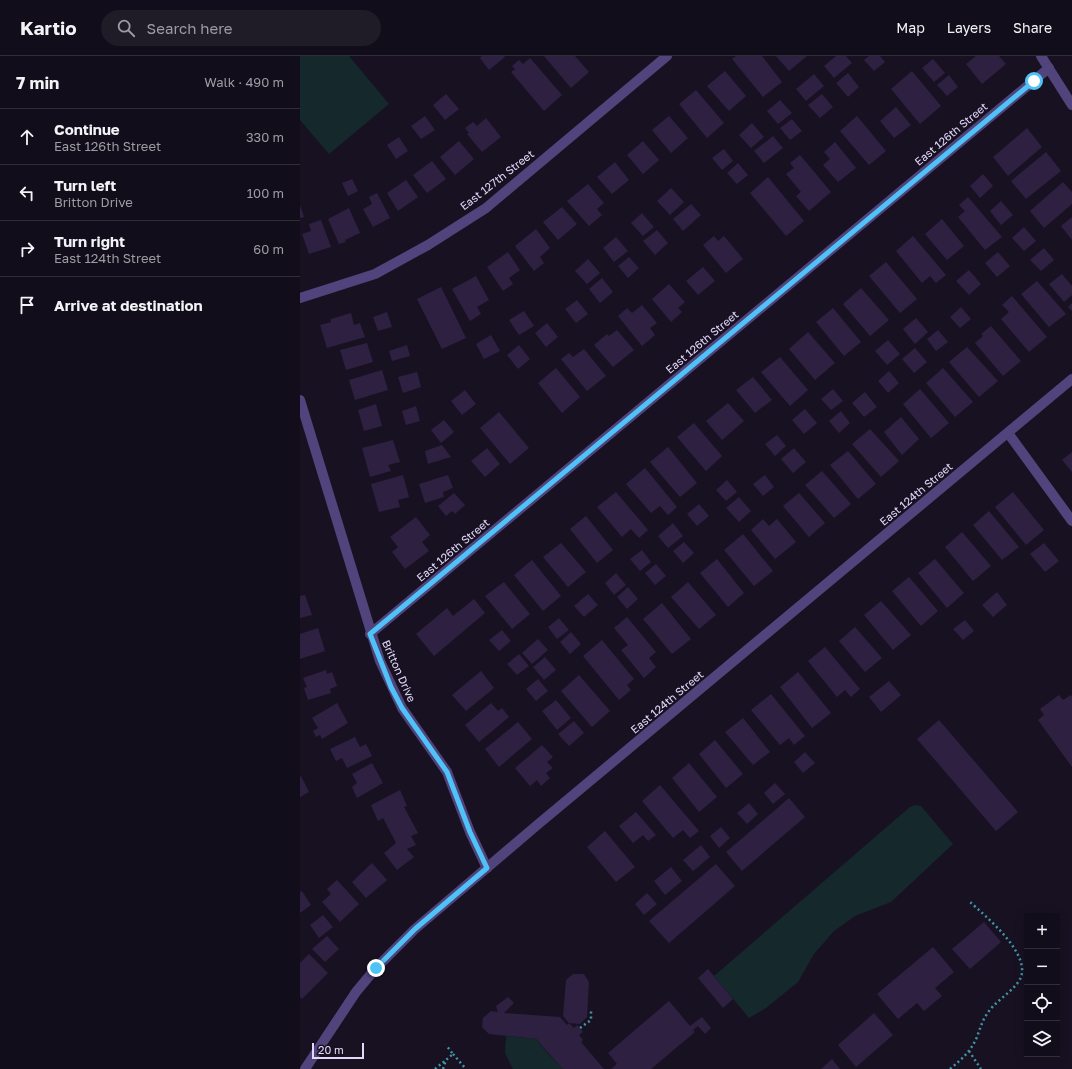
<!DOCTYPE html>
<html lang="en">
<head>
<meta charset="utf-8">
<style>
  body { margin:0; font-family:"Golos Text",sans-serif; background:#1f1b27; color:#f1f3f6 }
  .controls { position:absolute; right:12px; bottom:12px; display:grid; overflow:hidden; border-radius:0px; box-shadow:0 2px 10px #0003 }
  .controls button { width:36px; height:36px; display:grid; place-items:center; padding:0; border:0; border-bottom:1px solid #312d39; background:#120d1a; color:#f1f3f6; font:20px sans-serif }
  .scale { position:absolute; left:12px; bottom:10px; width:52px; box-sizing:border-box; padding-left:4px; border:2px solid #e3d8fa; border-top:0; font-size:11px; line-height:14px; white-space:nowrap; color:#e3d8fa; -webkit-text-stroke:3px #181122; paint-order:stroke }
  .stop { position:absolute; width:12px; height:12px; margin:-9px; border:3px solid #4fc3f7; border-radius:50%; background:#fff }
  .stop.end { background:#4fc3f7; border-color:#fff; box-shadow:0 1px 4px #0008 }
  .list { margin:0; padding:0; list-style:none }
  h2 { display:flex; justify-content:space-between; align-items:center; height:52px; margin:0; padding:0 16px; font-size:17px }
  h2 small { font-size:13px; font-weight:400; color:#9c9ca2 }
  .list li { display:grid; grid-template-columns:26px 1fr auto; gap:12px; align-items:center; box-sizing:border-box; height:56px; padding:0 16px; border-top:1px solid #312d39 }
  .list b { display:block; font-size:15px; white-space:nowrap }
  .list p { margin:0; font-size:13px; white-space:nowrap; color:#9c9ca2 }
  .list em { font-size:13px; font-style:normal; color:#9c9ca2 }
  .icon { flex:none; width:22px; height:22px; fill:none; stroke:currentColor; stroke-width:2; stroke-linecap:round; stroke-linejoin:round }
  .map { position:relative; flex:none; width:772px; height:1013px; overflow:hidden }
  header { display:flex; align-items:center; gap:24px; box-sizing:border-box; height:56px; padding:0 20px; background:#120d1a; border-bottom:1px solid #312d39 }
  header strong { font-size:19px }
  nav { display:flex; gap:22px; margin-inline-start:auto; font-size:14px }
  .search { width:280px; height:36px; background:#1f1b27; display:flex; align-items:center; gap:10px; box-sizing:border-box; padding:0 14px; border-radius:22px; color:#9c9ca2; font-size:15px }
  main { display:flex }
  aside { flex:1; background:#120d1a }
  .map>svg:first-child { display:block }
</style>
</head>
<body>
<header>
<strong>Kartio</strong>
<div class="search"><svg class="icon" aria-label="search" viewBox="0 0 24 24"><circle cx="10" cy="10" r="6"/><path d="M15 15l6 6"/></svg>Search here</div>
<nav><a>Map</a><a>Layers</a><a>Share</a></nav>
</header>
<main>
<aside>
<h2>7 min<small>Walk · 490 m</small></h2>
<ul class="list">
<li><svg class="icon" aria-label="ahead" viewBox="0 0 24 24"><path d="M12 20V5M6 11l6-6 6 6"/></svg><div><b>Continue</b><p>East 126th Street</p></div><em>330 m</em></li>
<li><svg class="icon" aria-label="left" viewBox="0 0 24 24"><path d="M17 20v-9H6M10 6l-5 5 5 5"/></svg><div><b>Turn left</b><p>Britton Drive</p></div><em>100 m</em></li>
<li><svg class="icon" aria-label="right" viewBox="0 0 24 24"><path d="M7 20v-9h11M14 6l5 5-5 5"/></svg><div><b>Turn right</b><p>East 124th Street</p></div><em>60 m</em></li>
<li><svg class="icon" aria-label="arrive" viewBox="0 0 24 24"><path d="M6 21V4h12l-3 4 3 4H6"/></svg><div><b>Arrive at destination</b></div></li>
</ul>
</aside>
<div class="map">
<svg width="772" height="1013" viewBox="0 0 772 1013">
  <rect width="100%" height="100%" fill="#181122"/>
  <!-- green -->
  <g fill="#15282c">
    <polygon points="0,0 49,0 89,48 29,98 0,64"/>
    <polygon points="615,749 621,750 653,788 591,846 555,860 534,875 514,898 498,926 466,952 449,962 414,920 610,751"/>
    <polygon points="206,980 237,983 242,991 263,1013 213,1013 205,997"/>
  </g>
  <!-- building -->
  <g fill="#2e2041">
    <polygon points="182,0 204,0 205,1 189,14 180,2"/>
    <polygon points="244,0 275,0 289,16 271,32"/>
    <polygon points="436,0 462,0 482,26 463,41 432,3"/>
    <polygon points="476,0 507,0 489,15"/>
    <polygon points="536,0 546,0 552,7 534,22 524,10"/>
    <polygon points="569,0 580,0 585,6 574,15 564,4"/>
    <polygon points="676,0 699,0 706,8 682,28 666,8"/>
    <polygon points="230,2 262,39 244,55 211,16 215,13 212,10 219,4 223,8"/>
    <polygon points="633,3 645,17 634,26 622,12"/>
    <polygon points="425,15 446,40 429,55 407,30"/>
    <polygon points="612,15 641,50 620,68 591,33"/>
    <polygon points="548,17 559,31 548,41 536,27"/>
    <polygon points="514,18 524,30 506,45 496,33"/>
    <polygon points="649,19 658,31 647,40 637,29"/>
    <polygon points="396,34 424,67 407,82 379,48"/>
    <polygon points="146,38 159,53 145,64 133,49"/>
    <polygon points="522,38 533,51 520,62 508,49"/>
    <polygon points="480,44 492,57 478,68 467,55"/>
    <polygon points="596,51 611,69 594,82 580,65"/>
    <polygon points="125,60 135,74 121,83 111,70"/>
    <polygon points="369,60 388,82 371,97 352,74"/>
    <polygon points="557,60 586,95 569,109 540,75"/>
    <polygon points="186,62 201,81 182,96 167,78 169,77 165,72 173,66 177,70"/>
    <polygon points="492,63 502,75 490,84 480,72"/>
    <polygon points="452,67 464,81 451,92 439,79"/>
    <polygon points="727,72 742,91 708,120 693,101"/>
    <polygon points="473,80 483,92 464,107 454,95"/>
    <polygon points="99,81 108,95 96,103 87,89"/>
    <polygon points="159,85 174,103 155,119 140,101"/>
    <polygon points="343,85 359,104 343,118 327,99"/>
    <polygon points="535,86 556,112 538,126 523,109 530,103 524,96"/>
    <polygon points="424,93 433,105 422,114 412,102"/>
    <polygon points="746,96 761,115 726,143 711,125"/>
    <polygon points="500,99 531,136 509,155 496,140 501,136 486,118 494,112 490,107"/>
    <polygon points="132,105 146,123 127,137 113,119"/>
    <polygon points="315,106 329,124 312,138 297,121"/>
    <polygon points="438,107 448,119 437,128 427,117"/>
    <polygon points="683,118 693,130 680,142 670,130"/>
    <polygon points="468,121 504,165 486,180 450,137"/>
    <polygon points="52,123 58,135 48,140 42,127"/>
    <polygon points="106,124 118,141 98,155 87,137"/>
    <polygon points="763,126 772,136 772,148 744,172 730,155"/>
    <polygon points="288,128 304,147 297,153 302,159 289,170 267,145"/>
    <polygon points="371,132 384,146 370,159 357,145"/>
    <polygon points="77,137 90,162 73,171 63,153 72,148 69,141"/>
    <polygon points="668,141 702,181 685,194 658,161 665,155 659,149"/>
    <polygon points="701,145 713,159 701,169 690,155"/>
    <polygon points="391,148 401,159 383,175 373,163"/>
    <polygon points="0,149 4,161 0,162"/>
    <polygon points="262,151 277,168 258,184 243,166"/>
    <polygon points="49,152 60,177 45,184 46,186 39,188 28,163"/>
    <polygon points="342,157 354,171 343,180 331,167"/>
    <polygon points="772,161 772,184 761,170"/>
    <polygon points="642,163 664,190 647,204 625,178"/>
    <polygon points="21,164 31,191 9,198 2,178 11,175 9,168"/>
    <polygon points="724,171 736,185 724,195 712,182"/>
    <polygon points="236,173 250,192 240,201 244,207 234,215 215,190"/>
    <polygon points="357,174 368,187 355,199 343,185"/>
    <polygon points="414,180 418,185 424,180 443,203 426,217 403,189"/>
    <polygon points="613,180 646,219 636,227 630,220 622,227 596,195"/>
    <polygon points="316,181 328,195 314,206 303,192"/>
    <polygon points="744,192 754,204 741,215 730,204"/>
    <polygon points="208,196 220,214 209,222 213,228 203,235 187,211"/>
    <polygon points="698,196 710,210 697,221 685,207"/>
    <polygon points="329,201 339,212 328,222 318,210"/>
    <polygon points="288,203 300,217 287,228 275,215"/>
    <polygon points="586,206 617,243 600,257 569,220"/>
    <polygon points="403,211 415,225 398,239 386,225"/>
    <polygon points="669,214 681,228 669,239 656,225"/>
    <polygon points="762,218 772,230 772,239 764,246 749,228"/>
    <polygon points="176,220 189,244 177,251 181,258 170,265 152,233"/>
    <polygon points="302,222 313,236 300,247 289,233"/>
    <polygon points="737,225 766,258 749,271 721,238"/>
    <polygon points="369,228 385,246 378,252 382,256 371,266 352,243"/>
    <polygon points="141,231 166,282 142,293 117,243"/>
    <polygon points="561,232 589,264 570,280 543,248"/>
    <polygon points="712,240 747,281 729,296 701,263 709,256 702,249"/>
    <polygon points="277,244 288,258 276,267 265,253"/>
    <polygon points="772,247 772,255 768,251"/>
    <polygon points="342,249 357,267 350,272 355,279 342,290 318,260 327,252 332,257"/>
    <polygon points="661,251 671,263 660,272 650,261"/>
    <polygon points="533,252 561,286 544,300 516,266"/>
    <polygon points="224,255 234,270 219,279 209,264"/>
    <polygon points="87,256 92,271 78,275 73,261"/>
    <polygon points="51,257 54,269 60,267 65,281 27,292 20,269 31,266 31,263"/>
    <polygon points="616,262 628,276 615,288 603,273"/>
    <polygon points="247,267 258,281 246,291 235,277"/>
    <polygon points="691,270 721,305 703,320 675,287 683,280 681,278"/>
    <polygon points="317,274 334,294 313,311 294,289 307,278 309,280"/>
    <polygon points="638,274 648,286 636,295 627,283"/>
    <polygon points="508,276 535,307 515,324 489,293"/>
    <polygon points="191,279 200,295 184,303 176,288"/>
    <polygon points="588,284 600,298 587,309 575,295"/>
    <polygon points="67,287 73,306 46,314 40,294"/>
    <polygon points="107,289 110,300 92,305 89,295"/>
    <polygon points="219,289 230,303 218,313 207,299"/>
    <polygon points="667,291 698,325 679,341 649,306"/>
    <polygon points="615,292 627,306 614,317 602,303"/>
    <polygon points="284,293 306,320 287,335 261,303 269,297 273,301"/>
    <polygon points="480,301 508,334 490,350 461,316"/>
    <polygon points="256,312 280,341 262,357 238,327"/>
    <polygon points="643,312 673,346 655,361 626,327"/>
    <polygon points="82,314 88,334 55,344 49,324"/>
    <polygon points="589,315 599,327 588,337 578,325"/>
    <polygon points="117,316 121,331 103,337 98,321"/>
    <polygon points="453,321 472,344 455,357 436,334"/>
    <polygon points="533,333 543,345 531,354 521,343"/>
    <polygon points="620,333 649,367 631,382 603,348"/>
    <polygon points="165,334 176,348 162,359 151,345"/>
    <polygon points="565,336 577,351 564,361 552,347"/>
    <polygon points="428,347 444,365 422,384 406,365"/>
    <polygon points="76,348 82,370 64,375 58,354"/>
    <polygon points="116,350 120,365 106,369 102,355"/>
    <polygon points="505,353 517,367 504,378 492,364"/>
    <polygon points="541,355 550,367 539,377 529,365"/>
    <polygon points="199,356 229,392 210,408 180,372"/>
    <polygon points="601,361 619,383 602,399 584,376"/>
    <polygon points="144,364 154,376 141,387 131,374"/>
    <polygon points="394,367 422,400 406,415 377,381"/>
    <polygon points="570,373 599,405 581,421 552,388"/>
    <polygon points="477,379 486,390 475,400 465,388"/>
    <polygon points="93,384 100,406 88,409 91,415 70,421 62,392"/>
    <polygon points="142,389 151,401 128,408 125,395"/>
    <polygon points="368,391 397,427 380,441 350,406"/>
    <polygon points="187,392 200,408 185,421 171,405"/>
    <polygon points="494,392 506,406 493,417 481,403"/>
    <polygon points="548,395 576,428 558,443 530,409"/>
    <polygon points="772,396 772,416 762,404"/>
    <polygon points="345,412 377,451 368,459 360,450 351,457 326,428"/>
    <polygon points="522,415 551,448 534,462 505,429"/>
    <polygon points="103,419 109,441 98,444 100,451 79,456 71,428"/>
    <polygon points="148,419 153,432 143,436 144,441 125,447 119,428"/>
    <polygon points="465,419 474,431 463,440 453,428"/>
    <polygon points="427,424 437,436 426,445 416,434"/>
    <polygon points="316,436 348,474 339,482 331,473 322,481 297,451"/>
    <polygon points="713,436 744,474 726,489 695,451"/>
    <polygon points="154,437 165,449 155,458 152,455 146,460 138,450"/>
    <polygon points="499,437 525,467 509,481 483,450"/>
    <polygon points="439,441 451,455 439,466 426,452"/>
    <polygon points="399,448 409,460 397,470 387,458"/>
    <polygon points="689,455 719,491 702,504 673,469"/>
    <polygon points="286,460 313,494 297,507 270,473"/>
    <polygon points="116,461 130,479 122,486 129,495 105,513 92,496 98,491 90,481"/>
    <polygon points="463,463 469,470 477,463 496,486 475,503 451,474"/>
    <polygon points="373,467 383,480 368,492 358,480"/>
    <polygon points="662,476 691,510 673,525 645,491"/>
    <polygon points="443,478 473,515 454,530 424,494"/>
    <polygon points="384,486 394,497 383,507 373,495"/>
    <polygon points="261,487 286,516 268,531 243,501"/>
    <polygon points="744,487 759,505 745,516 730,498"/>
    <polygon points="342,494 351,506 340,515 330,503"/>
    <polygon points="417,503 444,537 428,551 400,517"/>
    <polygon points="635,503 664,537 647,552 618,517"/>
    <polygon points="232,504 261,540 243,555 214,519"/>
    <polygon points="356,508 366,520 355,529 345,517"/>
    <polygon points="316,517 326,529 314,539 305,527"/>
    <polygon points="609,521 638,555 621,570 592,535"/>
    <polygon points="204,526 230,558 212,573 185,540"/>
    <polygon points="388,526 416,559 399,573 371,541"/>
    <polygon points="328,531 338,543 327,553 317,541"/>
    <polygon points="697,536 707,549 693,561 682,549"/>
    <polygon points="288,538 298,549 284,561 274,550"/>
    <polygon points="5,539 12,559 0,562 0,540"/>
    <polygon points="174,543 185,557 134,600 116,578 147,552 153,560"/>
    <polygon points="581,545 611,579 593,594 564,559"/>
    <polygon points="362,547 391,583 372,598 343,563"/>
    <polygon points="327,561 356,596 349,602 356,611 344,622 321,594 328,589 314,572"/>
    <polygon points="259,562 269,574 257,583 248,571"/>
    <polygon points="665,564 674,575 663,584 653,573"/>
    <polygon points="555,571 582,602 565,616 539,585"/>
    <polygon points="18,572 25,595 0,603 0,578"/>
    <polygon points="202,574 211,585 199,595 189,584"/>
    <polygon points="271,576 281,588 270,598 260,586"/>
    <polygon points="238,583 248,594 232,608 222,597"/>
    <polygon points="302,584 334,623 327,629 331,634 319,644 283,600"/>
    <polygon points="525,591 560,633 551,641 545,634 537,641 508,605"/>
    <polygon points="219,598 229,610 217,619 207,608"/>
    <polygon points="245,601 256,614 244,624 233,611"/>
    <polygon points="26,614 27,618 32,616 37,630 30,633 31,637 8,644 4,632 7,631 3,622"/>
    <polygon points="181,615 194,632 166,655 152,639"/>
    <polygon points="498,616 531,657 512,672 480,631"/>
    <polygon points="279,619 310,655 292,671 261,635"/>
    <polygon points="238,623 248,635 236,645 226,633"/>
    <polygon points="589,625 601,639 581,656 569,641"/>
    <polygon points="471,638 505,680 494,689 489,682 480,689 451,654"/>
    <polygon points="759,639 763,644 771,639 772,641 772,711 738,664 744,659 740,653"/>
    <polygon points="256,644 271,662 257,674 242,655"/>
    <polygon points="37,647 48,667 22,683 20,679 16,681 13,675 18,672 12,662"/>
    <polygon points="191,647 198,655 202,652 209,661 179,686 165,669"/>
    <polygon points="443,662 470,696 453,709 425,676"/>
    <polygon points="639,664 718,756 696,775 617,683"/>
    <polygon points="274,665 284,677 269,690 258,678"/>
    <polygon points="218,666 232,683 199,711 185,693"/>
    <polygon points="55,681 60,691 66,688 72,700 47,712 42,702 36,705 30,693"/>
    <polygon points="415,684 443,718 426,732 399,698"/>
    <polygon points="242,689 253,701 247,706 253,712 246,717 250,722 241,730 237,724 230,730 215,712"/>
    <polygon points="505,696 515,707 503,717 494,706"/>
    <polygon points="72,707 83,727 57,742 52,731 57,727 52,718"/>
    <polygon points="389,707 417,741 399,756 372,722"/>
    <polygon points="1,720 9,736 0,741 0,721"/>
    <polygon points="475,727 485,738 473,748 464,737"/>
    <polygon points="360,729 399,775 390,782 383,774 373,782 342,745"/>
    <polygon points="100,734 107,750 104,751 118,777 111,780 116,789 107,793 114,801 97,814 84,797 96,787 83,762 78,765 71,749"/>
    <polygon points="489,742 505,761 442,815 426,796"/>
    <polygon points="449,747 458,758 447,768 437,757"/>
    <polygon points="336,756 356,779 348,785 343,779 333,787 319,770"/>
    <polygon points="421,771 430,782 419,792 410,780"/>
    <polygon points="305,775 335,811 316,826 287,791"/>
    <polygon points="401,789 410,801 393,815 383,804"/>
    <polygon points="72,807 87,824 66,842 52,826"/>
    <polygon points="416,808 435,830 369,887 349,865"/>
    <polygon points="371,811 382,825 365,839 354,825"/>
    <polygon points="37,824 59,848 40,866 22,846 31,838 27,833"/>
    <polygon points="2,835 11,849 0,857 0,836"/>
    <polygon points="347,837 357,848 344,859 335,848"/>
    <polygon points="23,859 33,871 19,882 10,869"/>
    <polygon points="684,866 701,886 670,913 652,893"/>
    <polygon points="27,880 39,893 25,906 12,893"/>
    <polygon points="633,891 654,916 635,932 642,940 624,955 617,947 598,963 577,938"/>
    <polygon points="9,898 28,917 2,943 0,941 0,907"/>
    <polygon points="408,913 433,943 423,952 398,922"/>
    <polygon points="273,918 284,918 289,926 287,961 280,968 269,967 263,960 266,924"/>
    <polygon points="208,941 214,947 204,957 260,961 267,969 269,967 274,972 277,969 283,976 279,979 283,984 281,986 304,1013 263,1013 242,990 237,983 189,978 182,971 183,962 191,955 198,956 196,950"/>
    <polygon points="369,945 390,970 402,961 411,972 405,978 398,970 393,974 395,976 351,1013 311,1013 317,1008 308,997"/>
    <polygon points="574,957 593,979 556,1011 538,989"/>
    <polygon points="532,1003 540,1013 521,1013"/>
  </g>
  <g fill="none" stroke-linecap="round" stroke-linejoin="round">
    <!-- path -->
    <g stroke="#4096a6" stroke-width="2.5" stroke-dasharray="2 3" stroke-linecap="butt">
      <polyline points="280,972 291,964 291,954"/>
      <polyline points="669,995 681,1013"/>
      <polyline points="153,998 166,1013"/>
      <polyline points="135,1013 146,1004"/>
      <polyline points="143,1013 146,1004 153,998 146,989"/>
      <path d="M650 1013C662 1003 671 995 677 981 680 973 682 965 687 958 695 945 710 938 719 925 735 900 685 860 669 845"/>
    </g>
    <!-- minor -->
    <g stroke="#51437b" stroke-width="10">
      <polyline points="741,0 772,49"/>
      <polyline points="0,242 75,218 128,189 186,152 367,0"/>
      <polyline points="0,344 80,605 102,652 147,716 170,776 187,812"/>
      <polyline points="708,377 772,465"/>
      <polyline points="70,578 749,12"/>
      <polyline points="5,1013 56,936 76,912 115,873 236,770 772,323"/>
    </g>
  </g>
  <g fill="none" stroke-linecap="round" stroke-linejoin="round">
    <!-- route -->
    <polyline stroke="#4fc3f7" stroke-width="5" points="76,912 115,873 187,812 170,776 147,716 102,652 91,631 70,578 734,25"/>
  </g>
  <g text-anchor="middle" stroke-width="3" stroke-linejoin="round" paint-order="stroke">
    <!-- street labels -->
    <g font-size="11" fill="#e3d8fa" stroke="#181122">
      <text transform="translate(651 78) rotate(-40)" y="4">East 126th Street</text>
      <text transform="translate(197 124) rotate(-38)" y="4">East 127th Street</text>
      <text transform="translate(402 286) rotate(-40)" y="4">East 126th Street</text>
      <text transform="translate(616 438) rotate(-40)" y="4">East 124th Street</text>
      <text transform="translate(153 494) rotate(-40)" y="4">East 126th Street</text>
      <text transform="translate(99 615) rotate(66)" y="4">Britton Drive</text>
      <text transform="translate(367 646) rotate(-40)" y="4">East 124th Street</text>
    </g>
  </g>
</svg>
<div class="controls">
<button>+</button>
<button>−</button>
<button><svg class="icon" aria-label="locate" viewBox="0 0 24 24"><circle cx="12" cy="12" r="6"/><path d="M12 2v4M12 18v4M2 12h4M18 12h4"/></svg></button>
<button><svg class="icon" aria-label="layers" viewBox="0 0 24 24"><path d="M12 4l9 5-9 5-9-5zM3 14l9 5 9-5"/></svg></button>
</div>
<div class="scale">20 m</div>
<div class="stop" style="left:734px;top:25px"></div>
<div class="stop end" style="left:76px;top:912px"></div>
</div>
</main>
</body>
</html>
